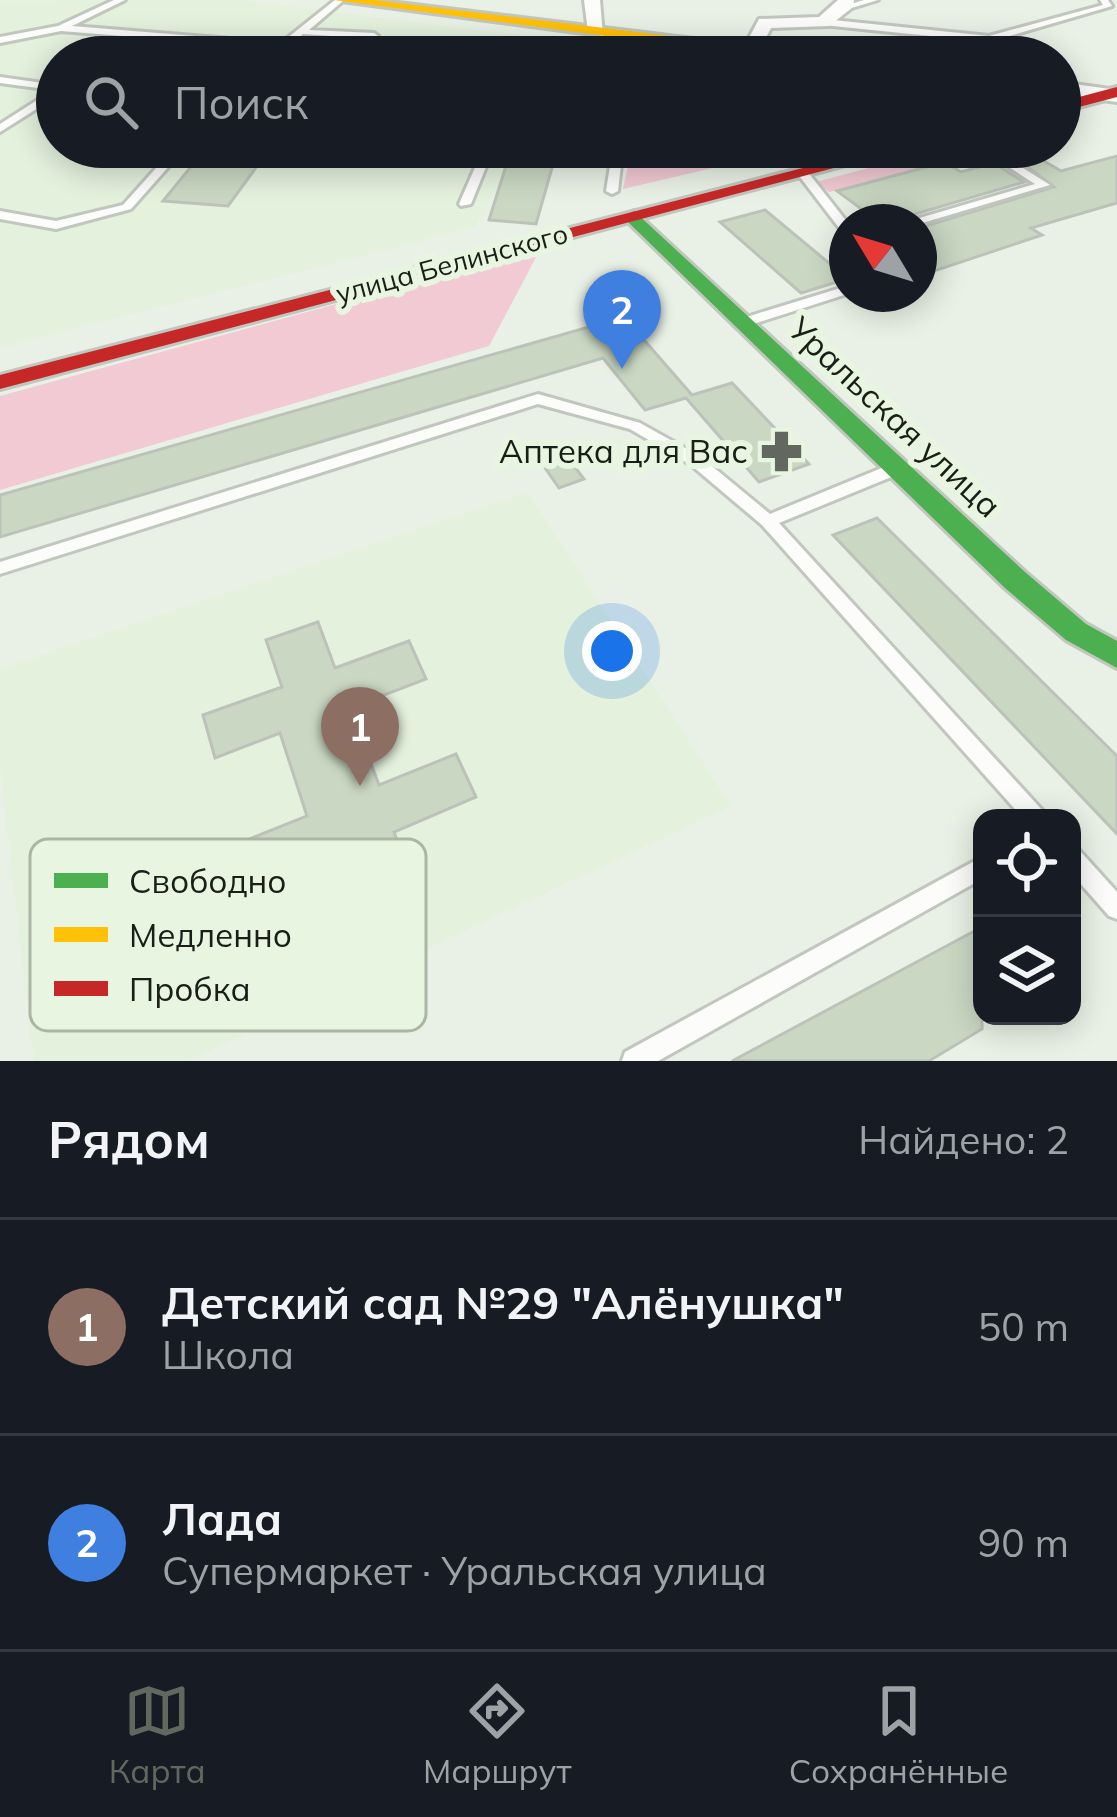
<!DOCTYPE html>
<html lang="ru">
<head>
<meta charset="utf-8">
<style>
  body { margin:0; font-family:Mulish,sans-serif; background:#20242c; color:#f1f3f6 }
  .controls { position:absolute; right:36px; bottom:36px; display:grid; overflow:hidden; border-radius:24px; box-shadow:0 6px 30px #0003 }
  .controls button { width:108px; height:108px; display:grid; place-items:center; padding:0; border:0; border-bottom:3px solid #363941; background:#171b24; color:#f1f3f6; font:60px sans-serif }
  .compass { position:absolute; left:829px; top:204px; width:108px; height:108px; border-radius:50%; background:#171b24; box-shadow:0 6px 30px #0003; rotate:308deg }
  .you { position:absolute; left:612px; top:651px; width:42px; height:42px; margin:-30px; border:9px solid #fff; border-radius:50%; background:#1a73e8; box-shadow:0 0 0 18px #1a73e833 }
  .badge { display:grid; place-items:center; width:78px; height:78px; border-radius:50%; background:#62685f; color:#fff; font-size:39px; font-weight:700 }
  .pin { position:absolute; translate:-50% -99px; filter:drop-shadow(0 3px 6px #0008) }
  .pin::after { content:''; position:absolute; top:63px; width:42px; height:36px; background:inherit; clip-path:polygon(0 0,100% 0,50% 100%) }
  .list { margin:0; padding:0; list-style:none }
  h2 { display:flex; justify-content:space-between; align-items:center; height:156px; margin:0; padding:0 48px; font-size:51px }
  h2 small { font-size:39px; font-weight:400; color:#9ea1a6 }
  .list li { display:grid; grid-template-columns:78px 1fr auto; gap:36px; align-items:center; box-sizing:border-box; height:216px; padding:0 48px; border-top:3px solid #363941 }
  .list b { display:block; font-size:45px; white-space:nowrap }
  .list p { margin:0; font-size:39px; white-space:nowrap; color:#9ea1a6 }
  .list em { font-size:39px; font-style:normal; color:#9ea1a6 }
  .icon { flex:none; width:66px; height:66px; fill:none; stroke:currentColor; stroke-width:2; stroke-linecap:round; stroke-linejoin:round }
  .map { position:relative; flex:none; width:1117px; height:1061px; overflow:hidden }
  .search { position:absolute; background:#171b24; box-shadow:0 6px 30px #0003; left:36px; right:36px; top:36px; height:132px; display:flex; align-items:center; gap:30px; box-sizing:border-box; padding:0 42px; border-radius:66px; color:#9ea1a6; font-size:45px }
  .sheet { height:588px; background:#171b24 }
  nav { display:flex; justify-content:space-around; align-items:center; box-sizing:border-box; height:168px; border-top:3px solid #363941; background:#171b24; font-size:33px; color:#9ea1a6 }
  nav a { display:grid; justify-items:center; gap:6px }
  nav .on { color:#62685f }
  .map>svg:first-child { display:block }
</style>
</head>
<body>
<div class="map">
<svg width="1117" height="1061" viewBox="0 0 1117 1061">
  <rect width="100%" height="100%" fill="#e9f1e6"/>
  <!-- built -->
  <g fill="#e4f1dd">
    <polygon points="237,0 519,35 509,57 57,57 57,147 558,147 543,191 497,187 475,227 0,348 0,1"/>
    <polygon points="527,492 731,806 187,1061 34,1061 0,766 0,669"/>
  </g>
  <!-- green -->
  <g fill="#f1cad3">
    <polygon points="632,147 802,147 623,189"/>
    <polygon points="948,147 968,155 829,192 816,182"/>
    <polygon points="541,248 489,346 0,490 0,396"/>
  </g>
  <!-- building -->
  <g fill="#cad8c3" stroke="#bcc2b9" stroke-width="3">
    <polygon points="207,147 271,147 228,206 163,201"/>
    <polygon points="512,147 558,147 536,224 489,220"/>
    <polygon points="1030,153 1061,171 1117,156 1117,203 1031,228 1042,235 919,276 919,228 1054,187 1014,157"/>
    <polygon points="945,162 961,172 994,163 1024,182 888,222 879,222 837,191"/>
    <polygon points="765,210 847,278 847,279 801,293 720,222"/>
    <polygon points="624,317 692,395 732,383 809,464 759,482 686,398 645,410 603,358 0,537 0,495"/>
    <polygon points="565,454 584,479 559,488 541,462"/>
    <polygon points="877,518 1117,756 1117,834 833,535"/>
    <polygon points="318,622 335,668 409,641 426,679 350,708 379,785 456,754 476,797 394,832 418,896 361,921 339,855 249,892 237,844 307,816 280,733 215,758 203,715 282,687 266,640"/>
    <polygon points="982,927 982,1029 929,1061 732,1061"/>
  </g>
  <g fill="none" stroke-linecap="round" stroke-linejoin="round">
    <defs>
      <g id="lane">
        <polygon points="114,0 125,0 72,26 281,43 335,0 344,0 309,30 374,33 378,36 374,39 303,34 275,57 264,57 275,48 133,36 107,57 96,57 123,36 61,31 0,43 0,37 58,26"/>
        <polygon points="864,0 878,0 845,10 841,7"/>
        <polygon points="1100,0 1108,0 1112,6 989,42 823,25 819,22 823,19 989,36 1103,5"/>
        <polygon points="635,34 639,37 634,57 624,57 631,37"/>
        <polygon points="533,45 614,54 619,57 589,57 530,50 530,46"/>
        <polygon points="0,77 57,85 57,96 0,132 0,124 53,90 0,83"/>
        <polygon points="175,147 186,147 131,209 56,229 0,219 0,211 56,221 123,205"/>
        <polygon points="484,147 494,147 471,204 461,206 459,204"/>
        <polygon points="613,147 623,147 618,191 612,194 606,191"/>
        <polygon points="978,147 990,147 1050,185 919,224 906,222 1035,184"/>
        <polygon points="803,170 807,171 847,222 847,234 843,233 797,173"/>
        <polygon points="847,286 847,294 750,325 740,325 738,322 740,319"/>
        <polygon points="538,394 640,423 701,457 770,514 889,465 901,465 903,469 901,473 779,523 1043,811 1046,818 1023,818 762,525 691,465 630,429 538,404 0,574 0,562"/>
        <polygon points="1072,848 1080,851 1117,892 1117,919 1109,916 1072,874"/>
        <polygon points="982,857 982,879 658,1061 622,1061 625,1052"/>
      </g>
      <g id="street">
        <polygon points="584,0 600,0 603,36 588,32"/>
        <polygon points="838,0 854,0 853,7 829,26 771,28 757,55 742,51 759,19 819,17"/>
        <polygon points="1060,82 1117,90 1117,102 1060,94"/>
      </g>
      <polygon id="fast" points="634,211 1025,572 1086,624 1117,641 1117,668 1066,640 1005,588 627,221 624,217"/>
      <polygon id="slow" points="334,0 374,0 801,52 809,57 765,57"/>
      <g id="jam">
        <polygon points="1117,87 1117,97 1060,112 1060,102"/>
        <polygon points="884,147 913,147 0,389 0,375"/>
      </g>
    </defs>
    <!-- lane casing -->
    <use href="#lane" stroke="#c1c7be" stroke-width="6"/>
    <!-- street casing -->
    <use href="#street" stroke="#c1c7be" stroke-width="6"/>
    <!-- fast casing -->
    <use href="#fast" stroke="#c1c7be" stroke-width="6"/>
    <!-- slow casing -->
    <use href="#slow" stroke="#c1c7be" stroke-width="6"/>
    <!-- jam casing -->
    <use href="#jam" stroke="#c1c7be" stroke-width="6"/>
    <!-- lane -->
    <use href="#lane" fill="#fcfdfb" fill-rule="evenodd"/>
    <!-- street -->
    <use href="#street" fill="#fcfdfb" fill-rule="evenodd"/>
    <!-- fast -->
    <use href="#fast" fill="#4caf50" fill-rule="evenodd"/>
    <!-- slow -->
    <use href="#slow" fill="#ffc107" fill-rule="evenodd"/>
    <!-- jam -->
    <use href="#jam" fill="#c62828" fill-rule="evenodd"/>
  </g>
  <!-- icons -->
  <defs>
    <symbol id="pharmacy-bare" viewBox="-9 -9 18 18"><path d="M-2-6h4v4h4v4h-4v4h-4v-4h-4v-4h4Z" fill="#62685f" stroke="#e8f6e1" stroke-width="2.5" paint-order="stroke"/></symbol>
  </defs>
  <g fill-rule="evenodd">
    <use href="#pharmacy-bare" x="752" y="422" width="59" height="59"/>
  </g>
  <g text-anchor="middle" stroke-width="12" stroke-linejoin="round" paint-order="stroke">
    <!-- far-street labels -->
    <g font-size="27" fill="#191e17" stroke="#e8f6e1">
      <text transform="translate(452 264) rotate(-15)" y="9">улица Белинского</text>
    </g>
    <!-- street labels -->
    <g font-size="33" fill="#191e17" stroke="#e8f6e1">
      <text transform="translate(895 417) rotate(43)" y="12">Уральская улица</text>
    </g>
    <!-- poi labels -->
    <g font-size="33" fill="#191e17" stroke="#e8f6e1" text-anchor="end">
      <text x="748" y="463">Аптека для Вас</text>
    </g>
  </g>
  <!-- legend -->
  <rect x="30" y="839" width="396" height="192" rx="18" fill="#e8f6e1" stroke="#aab5a4" stroke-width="3"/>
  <rect x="54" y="873" width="54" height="15" fill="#4caf50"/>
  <rect x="54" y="927" width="54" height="15" fill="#ffc107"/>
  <rect x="54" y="981" width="54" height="15" fill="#c62828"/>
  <g font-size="33" fill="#191e17">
    <text x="129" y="893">Свободно</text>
    <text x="129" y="947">Медленно</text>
    <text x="129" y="1001">Пробка</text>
  </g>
</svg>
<div class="controls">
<button><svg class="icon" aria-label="locate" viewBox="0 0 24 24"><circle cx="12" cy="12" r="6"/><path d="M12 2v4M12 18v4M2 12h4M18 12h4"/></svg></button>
<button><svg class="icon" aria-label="layers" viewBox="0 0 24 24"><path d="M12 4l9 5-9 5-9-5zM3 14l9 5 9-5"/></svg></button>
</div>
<svg class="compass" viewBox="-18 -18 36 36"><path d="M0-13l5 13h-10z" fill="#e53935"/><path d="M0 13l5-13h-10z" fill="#9ea1a6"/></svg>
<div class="you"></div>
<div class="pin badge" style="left:360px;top:786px;background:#8d6e63">1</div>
<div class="pin badge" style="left:622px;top:369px;background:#3f7fe0">2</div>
<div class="search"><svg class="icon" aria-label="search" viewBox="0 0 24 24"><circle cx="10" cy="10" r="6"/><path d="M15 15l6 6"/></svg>Поиск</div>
</div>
<section class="sheet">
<h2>Рядом<small>Найдено: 2</small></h2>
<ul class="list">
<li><span class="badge" style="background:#8d6e63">1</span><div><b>Детский сад №29 &quot;Алёнушка&quot;</b><p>Школа</p></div><em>50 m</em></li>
<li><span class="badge" style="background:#3f7fe0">2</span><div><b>Лада</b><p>Супермаркет · Уральская улица</p></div><em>90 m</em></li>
</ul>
</section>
<nav>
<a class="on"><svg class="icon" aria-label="map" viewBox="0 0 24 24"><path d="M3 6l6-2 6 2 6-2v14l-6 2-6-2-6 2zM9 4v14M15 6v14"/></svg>Карта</a>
<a><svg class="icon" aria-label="directions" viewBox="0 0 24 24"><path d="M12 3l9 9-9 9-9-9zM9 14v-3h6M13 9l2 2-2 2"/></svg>Маршрут</a>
<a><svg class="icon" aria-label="saved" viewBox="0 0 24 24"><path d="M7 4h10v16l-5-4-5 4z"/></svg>Сохранённые</a>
</nav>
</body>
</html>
